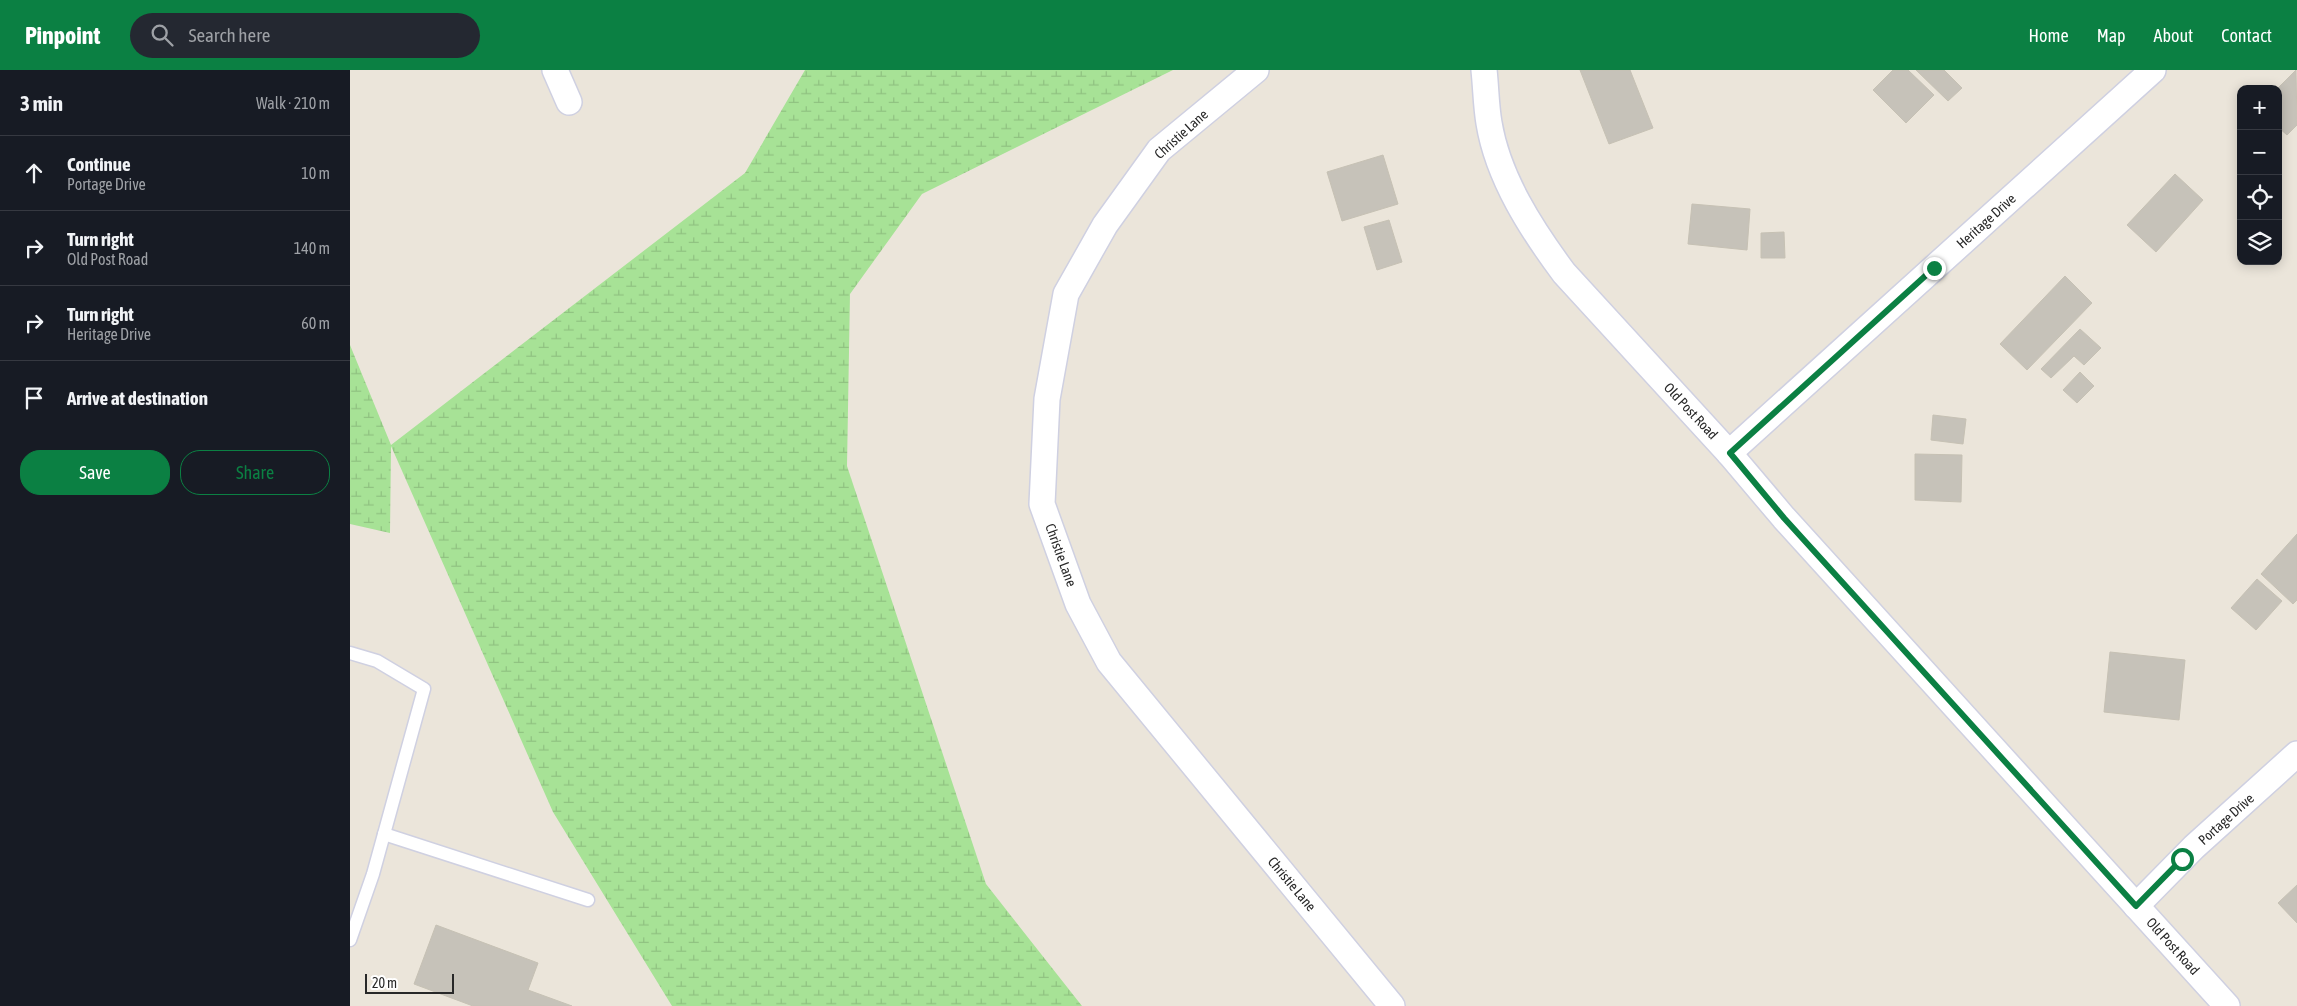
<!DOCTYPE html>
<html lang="en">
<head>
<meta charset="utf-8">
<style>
  body { margin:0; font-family:"Asap Condensed",sans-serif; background:#242831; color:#f1f3f6 }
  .controls { position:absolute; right:15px; top:15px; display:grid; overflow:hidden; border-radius:10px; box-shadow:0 2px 12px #0003 }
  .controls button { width:45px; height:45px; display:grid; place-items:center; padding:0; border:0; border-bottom:1px solid #363941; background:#171b24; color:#f1f3f6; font:25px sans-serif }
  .scale { position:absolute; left:15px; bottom:12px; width:89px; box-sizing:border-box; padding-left:5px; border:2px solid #282828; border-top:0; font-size:14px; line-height:18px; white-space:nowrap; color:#282828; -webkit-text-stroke:4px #fff; paint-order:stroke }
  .stop { position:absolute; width:15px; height:15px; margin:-11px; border:4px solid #0b8043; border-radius:50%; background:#fff }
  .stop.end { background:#0b8043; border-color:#fff; box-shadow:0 1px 5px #0008 }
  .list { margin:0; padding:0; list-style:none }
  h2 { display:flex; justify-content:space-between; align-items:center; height:65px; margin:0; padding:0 20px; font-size:21px }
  h2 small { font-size:16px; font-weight:400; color:#9ea1a6 }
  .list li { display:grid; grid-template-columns:32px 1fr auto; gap:15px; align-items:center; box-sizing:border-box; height:75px; padding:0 20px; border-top:1px solid #363941 }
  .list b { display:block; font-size:19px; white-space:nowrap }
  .list p { margin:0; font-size:16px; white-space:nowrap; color:#9ea1a6 }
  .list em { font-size:16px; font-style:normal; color:#9ea1a6 }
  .actions { display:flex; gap:10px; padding:15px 20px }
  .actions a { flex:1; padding:11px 0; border:1px solid #0b8043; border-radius:20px; text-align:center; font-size:18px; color:#0b8043 }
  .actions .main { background:#0b8043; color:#fff }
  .icon { flex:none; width:28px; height:28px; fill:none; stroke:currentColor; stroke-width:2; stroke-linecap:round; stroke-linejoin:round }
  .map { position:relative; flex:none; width:1947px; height:936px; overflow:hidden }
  header { display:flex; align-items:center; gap:30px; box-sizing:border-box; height:70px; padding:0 25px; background:#0b8043; color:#fff }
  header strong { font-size:24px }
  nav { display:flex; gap:28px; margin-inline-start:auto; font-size:18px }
  .search { width:350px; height:45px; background:#242831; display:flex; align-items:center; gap:12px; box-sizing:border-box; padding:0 18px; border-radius:28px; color:#9ea1a6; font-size:19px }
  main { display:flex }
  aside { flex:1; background:#171b24 }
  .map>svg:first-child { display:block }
</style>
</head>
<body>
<header>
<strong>Pinpoint</strong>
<div class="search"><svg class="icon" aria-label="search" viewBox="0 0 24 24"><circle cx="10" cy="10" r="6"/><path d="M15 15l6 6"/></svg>Search here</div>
<nav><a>Home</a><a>Map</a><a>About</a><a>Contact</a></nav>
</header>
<main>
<aside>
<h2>3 min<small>Walk · 210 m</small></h2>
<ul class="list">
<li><svg class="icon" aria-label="ahead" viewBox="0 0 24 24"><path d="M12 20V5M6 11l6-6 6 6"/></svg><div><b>Continue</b><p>Portage Drive</p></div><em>10 m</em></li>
<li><svg class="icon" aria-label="right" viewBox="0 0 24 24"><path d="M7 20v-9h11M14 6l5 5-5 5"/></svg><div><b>Turn right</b><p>Old Post Road</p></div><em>140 m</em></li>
<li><svg class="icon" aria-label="right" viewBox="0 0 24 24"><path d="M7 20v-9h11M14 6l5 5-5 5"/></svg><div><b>Turn right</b><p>Heritage Drive</p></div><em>60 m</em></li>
<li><svg class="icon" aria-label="arrive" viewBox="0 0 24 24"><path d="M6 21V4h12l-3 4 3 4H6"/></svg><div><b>Arrive at destination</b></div></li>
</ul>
<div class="actions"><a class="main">Save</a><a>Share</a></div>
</aside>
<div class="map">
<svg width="1947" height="936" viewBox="0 0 1947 936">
  <defs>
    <pattern id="wetland-marsh" width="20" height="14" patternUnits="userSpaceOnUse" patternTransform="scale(1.25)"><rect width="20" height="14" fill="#a7e296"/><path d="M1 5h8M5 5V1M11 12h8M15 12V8" fill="none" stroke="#90c281"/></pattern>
  </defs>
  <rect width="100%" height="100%" fill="#ebe5da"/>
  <!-- wetland -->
  <polygon fill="url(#wetland-marsh)" points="455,0 823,0 572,124 500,224 497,396 636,814 732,936 322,936 203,742 41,376 40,463 0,454 0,275 41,375 395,103"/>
  <!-- building -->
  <g fill="#c6c2b9" stroke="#c6c1b4">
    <polygon points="1230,0 1280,0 1303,58 1259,74"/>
    <polygon points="1543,0 1558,0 1584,25 1556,53 1523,20"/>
    <polygon points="1566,0 1594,0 1612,18 1598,31"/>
    <polygon points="1946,0 1947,55 1937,65 1928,57 1927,19"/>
    <polygon points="1033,85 1048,134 992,151 977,102"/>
    <polygon points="1825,104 1853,130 1806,182 1777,155"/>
    <polygon points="1342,134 1400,139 1397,180 1338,174"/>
    <polygon points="1039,150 1052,192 1027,200 1014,157"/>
    <polygon points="1434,162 1435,188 1411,188 1411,163"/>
    <polygon points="1715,206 1742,233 1677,300 1650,274"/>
    <polygon points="1730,259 1751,278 1734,295 1724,286 1701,308 1691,299"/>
    <polygon points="1730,302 1744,316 1727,333 1713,320"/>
    <polygon points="1583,345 1616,349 1613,374 1581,370"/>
    <polygon points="1565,384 1612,385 1611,432 1565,430"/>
    <polygon points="1947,464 1947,530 1943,534 1911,504"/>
    <polygon points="1907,509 1932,531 1906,560 1881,538"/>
    <polygon points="1760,582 1835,590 1829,650 1754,642"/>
    <polygon points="1947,815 1947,853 1928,833"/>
    <polygon points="86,855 188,893 178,920 222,936 123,936 64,914"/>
  </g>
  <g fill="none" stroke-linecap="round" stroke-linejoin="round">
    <defs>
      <g id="service">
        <polyline points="0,583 27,591 74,619 23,804 0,870"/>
        <polyline points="34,764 238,830"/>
      </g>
      <g id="minor">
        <polyline points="205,0 219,32"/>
        <polyline points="906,0 809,80 755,155 716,224 697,329 692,434 728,534 759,592 1042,936"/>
        <path d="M1134 0C1136 18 1136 36 1139 53 1148 108 1182 160 1214 203L1379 383 1434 448 1877 936"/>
        <polyline points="1379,383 1803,0"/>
        <polyline points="1786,836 1844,777 1947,684"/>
      </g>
    </defs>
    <!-- service casing -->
    <use href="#service" stroke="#cfd0e1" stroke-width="15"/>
    <!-- minor casing -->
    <use href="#minor" stroke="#cfd0e1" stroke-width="28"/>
    <!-- service -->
    <use href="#service" stroke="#fff" stroke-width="12"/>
    <!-- minor -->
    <use href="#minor" stroke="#fff" stroke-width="25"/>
  </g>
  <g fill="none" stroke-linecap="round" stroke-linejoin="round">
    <!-- route -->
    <polyline stroke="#0b8043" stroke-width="6" points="1584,198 1380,383 1434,448 1786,836 1832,789"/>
  </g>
  <g text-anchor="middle" stroke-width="4.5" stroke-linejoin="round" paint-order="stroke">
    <!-- street labels -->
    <g font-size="14" fill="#282828" stroke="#fff">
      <text transform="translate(831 64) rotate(-42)" y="5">Christie Lane</text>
      <text transform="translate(1636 151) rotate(-42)" y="5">Heritage Drive</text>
      <text transform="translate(1341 341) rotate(47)" y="5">Old Post Road</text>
      <text transform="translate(711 485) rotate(70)" y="5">Christie Lane</text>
      <text transform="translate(1876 749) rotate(-42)" y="5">Portage Drive</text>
      <text transform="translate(942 814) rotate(50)" y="5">Christie Lane</text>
      <text transform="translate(1823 876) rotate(48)" y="5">Old Post Road</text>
    </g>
  </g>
</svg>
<div class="controls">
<button>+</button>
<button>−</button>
<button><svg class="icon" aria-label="locate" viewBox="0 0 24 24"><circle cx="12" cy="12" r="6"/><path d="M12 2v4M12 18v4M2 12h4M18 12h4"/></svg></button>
<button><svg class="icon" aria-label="layers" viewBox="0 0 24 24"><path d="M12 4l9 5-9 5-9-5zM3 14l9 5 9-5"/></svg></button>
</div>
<div class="scale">20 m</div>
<div class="stop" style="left:1832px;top:789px"></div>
<div class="stop end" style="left:1584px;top:198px"></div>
</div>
</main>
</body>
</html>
